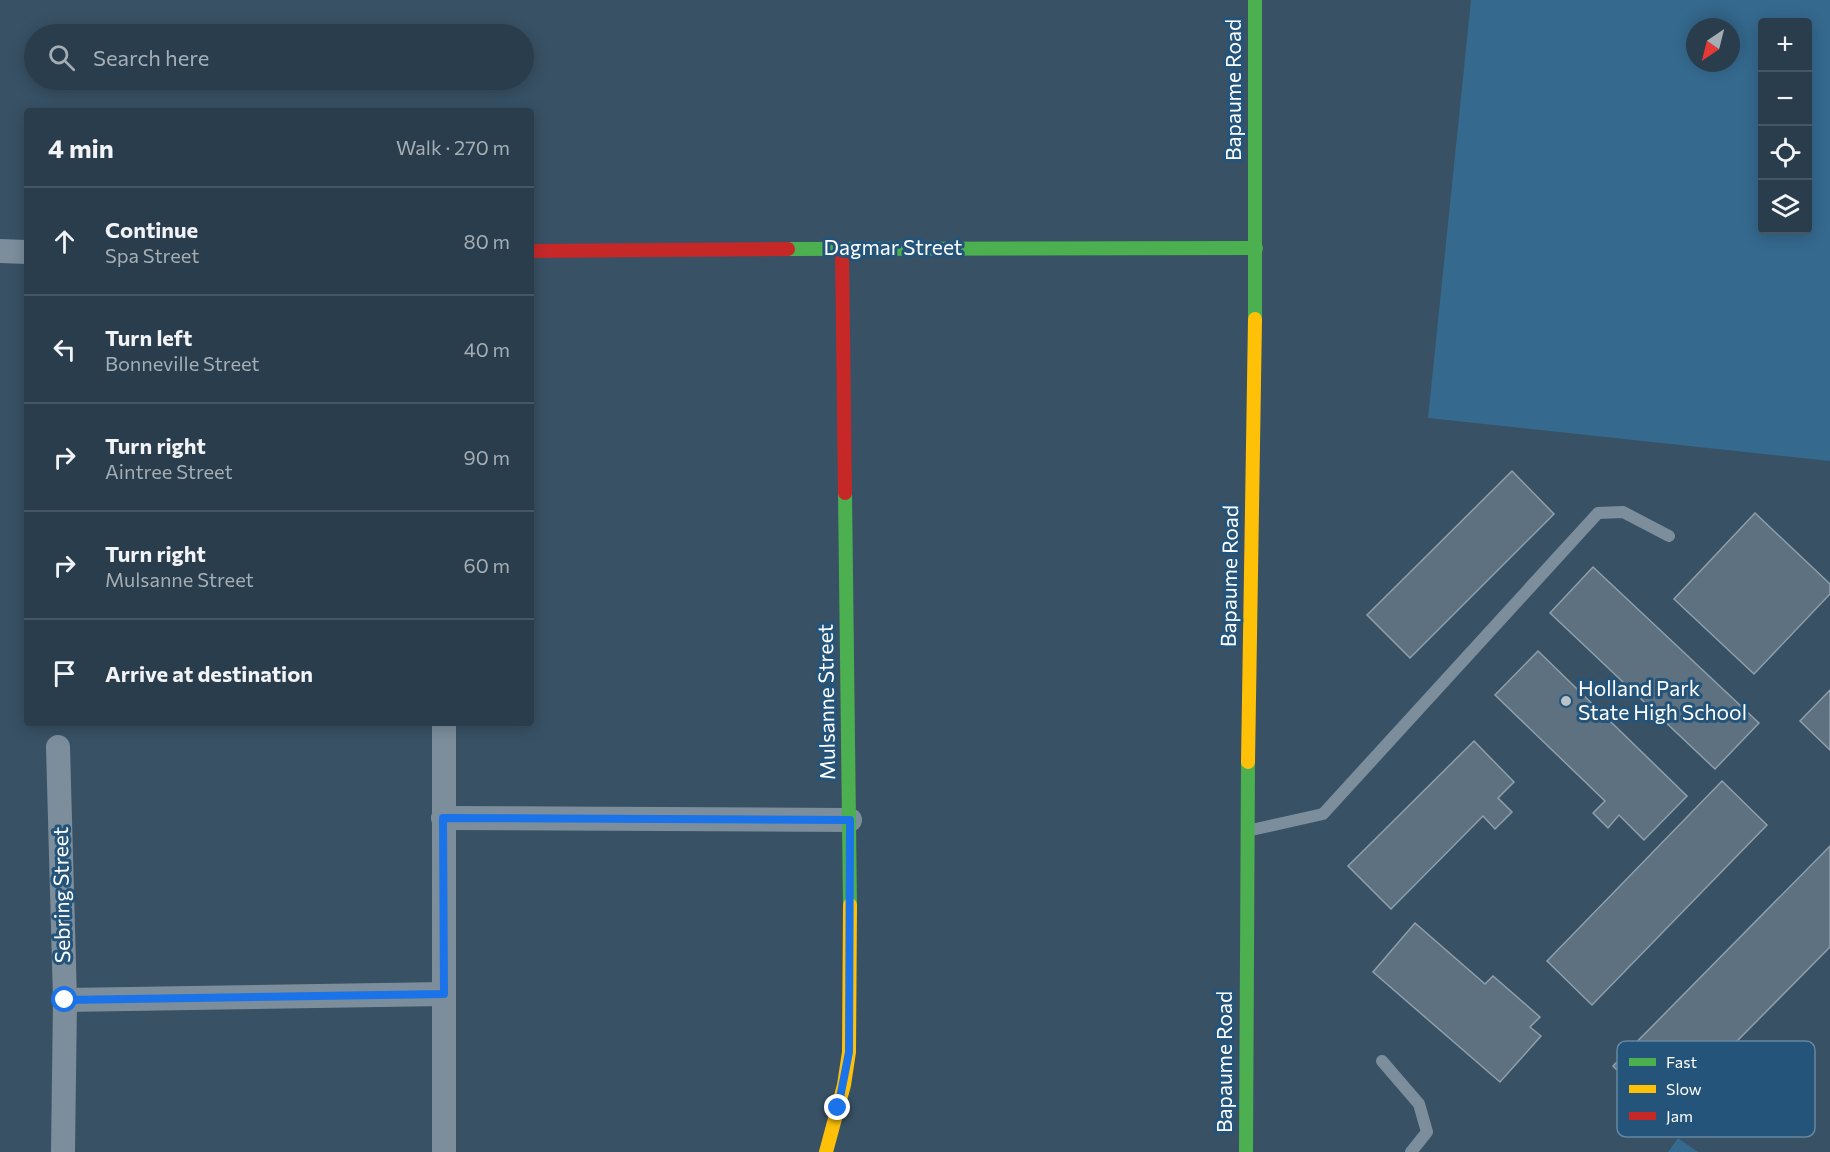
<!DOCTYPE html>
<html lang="en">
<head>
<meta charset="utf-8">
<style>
  body { margin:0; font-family:Commissioner,sans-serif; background:#364856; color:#f1f3f6 }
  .controls { position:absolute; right:18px; top:18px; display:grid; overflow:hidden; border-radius:6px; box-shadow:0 3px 15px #0003 }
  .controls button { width:54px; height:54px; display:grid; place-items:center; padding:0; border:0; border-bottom:2px solid #465664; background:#2a3d4c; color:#f1f3f6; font:30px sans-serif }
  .compass { position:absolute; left:1686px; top:18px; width:54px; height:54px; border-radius:50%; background:#2a3d4c; box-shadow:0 3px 15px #0003; rotate:215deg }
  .stop { position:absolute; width:18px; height:18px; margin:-14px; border:4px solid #1a73e8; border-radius:50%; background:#fff }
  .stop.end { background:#1a73e8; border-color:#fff; box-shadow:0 2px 6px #0008 }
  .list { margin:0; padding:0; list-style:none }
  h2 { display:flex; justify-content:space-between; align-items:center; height:78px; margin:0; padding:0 24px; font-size:26px }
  h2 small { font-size:20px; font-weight:400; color:#a5aeb5 }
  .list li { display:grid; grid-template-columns:39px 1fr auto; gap:18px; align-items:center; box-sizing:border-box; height:108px; padding:0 24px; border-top:2px solid #465664 }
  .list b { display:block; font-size:22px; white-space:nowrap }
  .list p { margin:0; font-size:20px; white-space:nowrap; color:#a5aeb5 }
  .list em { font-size:20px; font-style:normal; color:#a5aeb5 }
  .icon { flex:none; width:33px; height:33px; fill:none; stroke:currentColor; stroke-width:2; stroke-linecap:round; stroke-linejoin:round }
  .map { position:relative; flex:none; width:1830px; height:1152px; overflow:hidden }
  .search { position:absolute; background:#2a3d4c; box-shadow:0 3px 15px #0003; left:24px; top:24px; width:510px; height:66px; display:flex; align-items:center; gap:15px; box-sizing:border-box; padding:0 21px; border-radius:33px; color:#a5aeb5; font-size:22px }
  .panel { position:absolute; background:#2a3d4c; box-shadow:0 3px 15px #0003; left:24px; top:108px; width:510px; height:618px; border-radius:6px }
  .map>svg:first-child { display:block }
</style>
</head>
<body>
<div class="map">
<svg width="1830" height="1152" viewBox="0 0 1830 1152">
  <rect width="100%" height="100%" fill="#385165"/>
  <!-- green -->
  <g fill="#35698e" fill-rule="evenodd">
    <path d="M1471 0H1830V461L1428 418ZM1762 22H1808V230H1762ZM1695 27H1731V63H1695Z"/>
    <polygon points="1678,1138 1698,1152 1668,1152"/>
  </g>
  <!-- building -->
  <g fill="#5e7180" stroke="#8f9fab" stroke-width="1.5">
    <polygon points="1512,471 1554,514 1410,658 1367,615"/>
    <polygon points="1755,513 1830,584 1830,594 1754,674 1674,599"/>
    <polygon points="1593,567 1759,723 1715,769 1550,613"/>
    <polygon points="1538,651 1687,796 1644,840 1619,815 1608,828 1593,813 1605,801 1495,695"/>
    <polygon points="1830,690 1830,750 1800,721"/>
    <polygon points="1474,741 1514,782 1498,798 1512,812 1495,829 1483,816 1391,909 1348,866"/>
    <polygon points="1722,781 1767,825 1592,1005 1547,961"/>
    <polygon points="1830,846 1830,947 1663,1116 1613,1066"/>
    <polygon points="1415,923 1485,984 1493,976 1540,1017 1530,1027 1541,1036 1500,1082 1373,972"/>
  </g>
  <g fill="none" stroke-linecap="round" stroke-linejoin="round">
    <!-- lane -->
    <g stroke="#7c8e9c" stroke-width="12">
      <polyline points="1247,831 1323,814 1598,513 1623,512 1669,536"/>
      <polyline points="1382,1061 1419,1104 1427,1132 1411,1152"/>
    </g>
    <!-- street -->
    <g stroke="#7c8e9c" stroke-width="24">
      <polyline points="0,251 27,252"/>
      <polyline points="444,723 444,1152"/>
      <polyline points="58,747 65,1000 63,1152"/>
      <polyline points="443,818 850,820"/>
      <polyline points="65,1000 444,994"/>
    </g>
    <!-- fast -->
    <g stroke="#4caf50" stroke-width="14">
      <polyline points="788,249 1256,248"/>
      <polyline points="1255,319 1255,0"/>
      <polyline points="845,493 850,905"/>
      <polyline points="1246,1152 1248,762"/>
    </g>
    <!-- slow -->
    <g stroke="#ffc107" stroke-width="14">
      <polyline points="1248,762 1255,319"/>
      <polyline points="826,1152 844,1085 849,1052 850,905"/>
    </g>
    <!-- jam -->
    <g stroke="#c62828" stroke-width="14">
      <polyline points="842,248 845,493"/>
      <polyline points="531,251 788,249"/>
    </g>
  </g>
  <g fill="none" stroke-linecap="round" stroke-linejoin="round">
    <!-- route -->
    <polyline stroke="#1a73e8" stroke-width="8" points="65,1000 444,994 443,818 850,820 849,1052 838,1108"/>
  </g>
  <!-- markers -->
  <circle fill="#b9c2c9" stroke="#245479" stroke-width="2" cx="1566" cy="701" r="6"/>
  <g text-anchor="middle" stroke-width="6" stroke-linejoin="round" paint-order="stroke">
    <!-- street labels -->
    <g font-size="21" fill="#fff" stroke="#245479">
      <text transform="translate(1234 90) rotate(-90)" y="7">Bapaume Road</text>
      <text x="893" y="255">Dagmar Street</text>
      <text transform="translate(1230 576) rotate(-89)" y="7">Bapaume Road</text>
      <text transform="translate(827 702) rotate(-91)" y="7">Mulsanne Street</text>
      <text transform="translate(62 895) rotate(-91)" y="7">Sebring Street</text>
      <text transform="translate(1225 1062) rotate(-90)" y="7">Bapaume Road</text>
    </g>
    <!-- poi labels -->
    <g font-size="21" fill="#fff" stroke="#245479" text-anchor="start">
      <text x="1578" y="696">Holland Park<tspan x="1578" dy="24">State High School</tspan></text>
    </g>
  </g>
  <!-- legend -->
  <rect x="1617" y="1041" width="198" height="96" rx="9" fill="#245479" stroke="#6687a1" stroke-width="1.5"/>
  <rect x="1629" y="1058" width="27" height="8" fill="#4caf50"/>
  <rect x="1629" y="1085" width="27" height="8" fill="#ffc107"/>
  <rect x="1629" y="1112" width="27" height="8" fill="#c62828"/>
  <g font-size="16" fill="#fff">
    <text x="1666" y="1068">Fast</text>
    <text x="1666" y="1095">Slow</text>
    <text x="1666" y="1122">Jam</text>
  </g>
</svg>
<div class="controls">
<button>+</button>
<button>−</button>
<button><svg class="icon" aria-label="locate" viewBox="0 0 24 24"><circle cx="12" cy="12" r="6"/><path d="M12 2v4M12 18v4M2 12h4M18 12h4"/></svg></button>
<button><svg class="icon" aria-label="layers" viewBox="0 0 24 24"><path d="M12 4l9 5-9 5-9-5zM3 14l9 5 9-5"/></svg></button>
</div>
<svg class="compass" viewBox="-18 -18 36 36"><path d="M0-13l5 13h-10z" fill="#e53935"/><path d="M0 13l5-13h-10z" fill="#a5aeb5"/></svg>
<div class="stop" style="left:65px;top:1000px"></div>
<div class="stop end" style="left:838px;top:1108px"></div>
<div class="search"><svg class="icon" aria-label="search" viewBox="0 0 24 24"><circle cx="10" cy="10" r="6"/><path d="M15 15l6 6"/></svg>Search here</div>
<section class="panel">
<h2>4 min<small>Walk · 270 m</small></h2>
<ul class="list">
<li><svg class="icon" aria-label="ahead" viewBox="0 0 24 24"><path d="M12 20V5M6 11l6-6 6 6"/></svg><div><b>Continue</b><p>Spa Street</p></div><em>80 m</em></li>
<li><svg class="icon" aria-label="left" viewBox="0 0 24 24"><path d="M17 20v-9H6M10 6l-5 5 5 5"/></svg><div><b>Turn left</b><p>Bonneville Street</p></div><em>40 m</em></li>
<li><svg class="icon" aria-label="right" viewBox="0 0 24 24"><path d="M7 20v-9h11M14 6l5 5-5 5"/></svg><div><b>Turn right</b><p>Aintree Street</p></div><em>90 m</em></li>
<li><svg class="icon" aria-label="right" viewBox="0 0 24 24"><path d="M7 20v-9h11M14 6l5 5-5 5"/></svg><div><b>Turn right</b><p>Mulsanne Street</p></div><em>60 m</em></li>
<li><svg class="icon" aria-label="arrive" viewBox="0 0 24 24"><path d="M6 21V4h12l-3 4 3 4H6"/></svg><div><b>Arrive at destination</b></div></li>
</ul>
</section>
</div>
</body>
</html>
